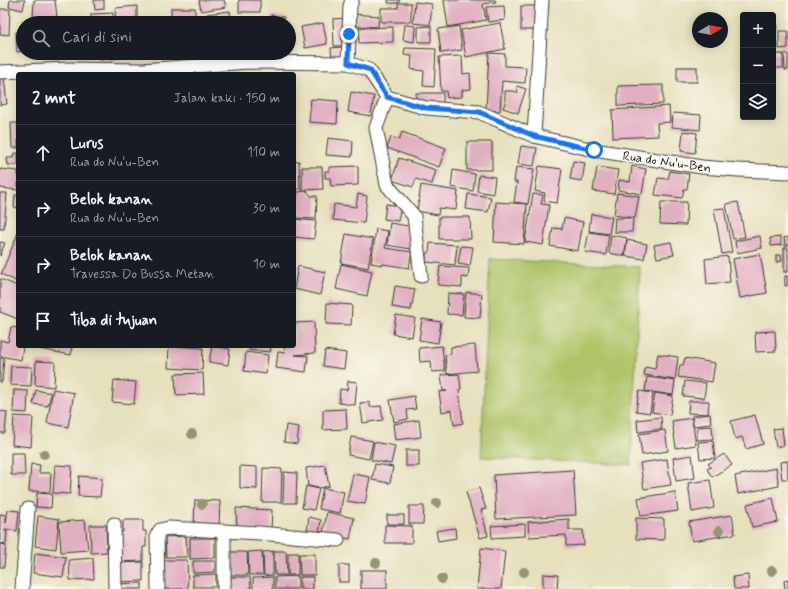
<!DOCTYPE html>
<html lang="id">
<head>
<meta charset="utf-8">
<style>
  body { margin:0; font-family:Mynerve,sans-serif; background:#242831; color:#f1f3f6 }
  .controls { position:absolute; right:12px; top:12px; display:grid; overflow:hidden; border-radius:4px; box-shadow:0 2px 10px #0003 }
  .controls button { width:36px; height:36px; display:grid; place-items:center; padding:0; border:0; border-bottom:1px solid #363941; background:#171b24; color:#f1f3f6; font:20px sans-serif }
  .compass { position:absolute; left:692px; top:12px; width:36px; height:36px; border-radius:50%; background:#171b24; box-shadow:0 2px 10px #0003; rotate:80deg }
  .stop { position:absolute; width:12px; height:12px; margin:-9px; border:3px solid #1a73e8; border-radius:50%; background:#fff }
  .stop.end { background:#1a73e8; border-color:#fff; box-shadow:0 1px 4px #0008 }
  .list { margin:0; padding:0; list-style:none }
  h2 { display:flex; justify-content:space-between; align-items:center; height:52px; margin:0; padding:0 16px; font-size:17px }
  h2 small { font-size:13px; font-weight:400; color:#9ea1a6 }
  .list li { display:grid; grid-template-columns:26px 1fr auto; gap:12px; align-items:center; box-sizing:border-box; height:56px; padding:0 16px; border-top:1px solid #363941 }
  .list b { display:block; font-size:15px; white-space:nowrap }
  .list p { margin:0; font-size:13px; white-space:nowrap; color:#9ea1a6 }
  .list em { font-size:13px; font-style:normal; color:#9ea1a6 }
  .icon { flex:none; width:22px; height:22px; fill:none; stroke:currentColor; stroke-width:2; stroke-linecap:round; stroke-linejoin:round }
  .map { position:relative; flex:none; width:788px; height:589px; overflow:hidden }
  .search { position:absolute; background:#171b24; box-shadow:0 2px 10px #0003; left:16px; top:16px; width:280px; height:44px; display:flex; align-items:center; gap:10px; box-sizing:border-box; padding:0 14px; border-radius:22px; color:#9ea1a6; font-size:15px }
  .panel { position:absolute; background:#171b24; box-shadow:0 2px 10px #0003; left:16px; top:72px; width:280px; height:276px; border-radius:4px }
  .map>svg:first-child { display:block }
</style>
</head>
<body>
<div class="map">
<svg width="788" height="589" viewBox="0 0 788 589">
  <rect width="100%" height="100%" fill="#fbf7ec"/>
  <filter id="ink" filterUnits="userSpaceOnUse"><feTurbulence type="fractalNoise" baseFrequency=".025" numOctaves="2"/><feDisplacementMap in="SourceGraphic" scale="8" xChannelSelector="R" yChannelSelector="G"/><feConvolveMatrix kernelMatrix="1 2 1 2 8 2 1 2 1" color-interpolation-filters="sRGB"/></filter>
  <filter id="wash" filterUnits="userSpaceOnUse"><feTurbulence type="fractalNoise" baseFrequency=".012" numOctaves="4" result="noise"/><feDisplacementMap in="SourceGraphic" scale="16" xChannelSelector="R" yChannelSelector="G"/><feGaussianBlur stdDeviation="0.9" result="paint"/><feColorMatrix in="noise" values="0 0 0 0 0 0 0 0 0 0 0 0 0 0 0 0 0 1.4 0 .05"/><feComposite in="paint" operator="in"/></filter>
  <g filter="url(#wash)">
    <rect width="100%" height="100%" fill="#e6e0bd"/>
    <!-- green -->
    <polygon fill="#aec468" stroke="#657042" points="490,259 640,267 631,465 481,457"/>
    <g id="blocks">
      <!-- building -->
      <g fill="#e1afc2">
        <polygon points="10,0 25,0 23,10 9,7"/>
        <polygon points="34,0 55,0 57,17 33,18"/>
        <polygon points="94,0 104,0 104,9 95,10"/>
        <polygon points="199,0 224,0 226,7 201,11"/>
        <rect x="239" y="0" width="21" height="12"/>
        <polygon points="388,0 400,0 398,3 388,3"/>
        <polygon points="444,0 495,0 496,2 483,4 486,20 448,27"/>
        <polygon points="415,2 432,4 430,25 413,23"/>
        <polygon points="398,3 411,3 411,22 381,22 381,8 398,8"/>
        <polygon points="137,6 137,18 134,18 135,23 116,23 115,8"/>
        <polygon points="504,6 505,20 488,22 486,7"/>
        <rect x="521" y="6" width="17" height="24"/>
        <rect x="171" y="8" width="24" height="15"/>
        <polygon points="0,9 10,9 9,35 0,34"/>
        <polygon points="230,11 231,22 208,23 207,14"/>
        <polygon points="113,13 113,23 92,23 91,14"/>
        <polygon points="352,14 379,16 378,27 357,26 352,24"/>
        <polygon points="271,15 284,17 283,23 270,23"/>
        <polygon points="346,18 347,46 334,46 333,19"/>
        <polygon points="323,23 327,44 305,48 301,27"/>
        <polygon points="500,23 505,49 466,57 461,30"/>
        <polygon points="773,23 777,24 774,41 773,41"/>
        <polygon points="405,25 415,26 414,42 403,40"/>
        <polygon points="431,26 431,42 418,42 418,27"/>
        <polygon points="459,26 462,50 441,53 438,29"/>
        <polygon points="393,27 393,42 359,43 359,28"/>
        <polygon points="23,31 23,51 17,52 16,32"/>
        <polygon points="779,31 788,31 788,48 779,49"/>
        <polygon points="342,47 343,61 332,61 331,48"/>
        <polygon points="405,48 436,49 434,87 423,86 424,71 411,69 412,56 404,55"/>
        <polygon points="31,53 55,53 55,55 32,56"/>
        <polygon points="100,53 140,53 140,56 100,60"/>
        <polygon points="202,53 222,53 223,61 202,62"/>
        <polygon points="489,53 505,54 505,66 526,67 525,83 502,81 500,111 486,110"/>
        <rect x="773" y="54" width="10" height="14"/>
        <polygon points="784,54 788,54 788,70 785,70"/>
        <polygon points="462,56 463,74 470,73 471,89 462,90 462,97 447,98 446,91 441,91 439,57"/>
        <rect x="677" y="67" width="20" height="15"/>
        <polygon points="4,77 7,104 0,105 0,78"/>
        <polygon points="663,85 663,104 618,106 618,86"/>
        <polygon points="517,86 526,89 518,113 503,108 505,103 505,91 514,91 518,93"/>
        <polygon points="351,92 374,96 371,116 348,112"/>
        <polygon points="416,93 443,93 443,103 416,104"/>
        <polygon points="311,99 338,101 337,124 309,122"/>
        <polygon points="669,106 670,122 657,123 658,136 613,138 612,110"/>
        <polygon points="673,113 701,115 700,130 672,127"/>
        <polygon points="11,123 18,123 18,148 12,148"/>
        <polygon points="683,131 697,133 695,153 681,151"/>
        <polygon points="402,132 446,148 439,167 387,148 391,137 399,140"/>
        <polygon points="328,138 353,141 352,157 326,155"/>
        <rect x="467" y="142" width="25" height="28"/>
        <polygon points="521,146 537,148 534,166 518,164"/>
        <polygon points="14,153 18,153 18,165 8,165 7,158 13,158"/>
        <polygon points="399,158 436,170 432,184 416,179 413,187 392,180"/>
        <polygon points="299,161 300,189 294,190 294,162"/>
        <polygon points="573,161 585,163 582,181 570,179"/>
        <polygon points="358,166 358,185 331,186 330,178 325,178 325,171 329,171 329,167"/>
        <polygon points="539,166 562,169 557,203 544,201 545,193 535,191"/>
        <polygon points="632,166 646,169 642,194 618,190 619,180 630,182"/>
        <polygon points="302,167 322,167 323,189 302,190"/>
        <polygon points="516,167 534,169 528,204 514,202 517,182 514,182"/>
        <polygon points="597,167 618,170 614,194 593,191"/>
        <polygon points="0,169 18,171 18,190 0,188"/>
        <polygon points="453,170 475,174 473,191 451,187"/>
        <polygon points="670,171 689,174 687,189 684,189 682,198 655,195 658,178 668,179"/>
        <polygon points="479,175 495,177 493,194 477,191"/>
        <polygon points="421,185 458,191 456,210 439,208 438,215 417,211"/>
        <polygon points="307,191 311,196 317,196 316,219 294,218 294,196 297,196 298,192"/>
        <polygon points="0,193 7,193 4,229 0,229"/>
        <polygon points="617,193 639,196 635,218 614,215"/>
        <polygon points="358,194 367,196 364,223 333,220 334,204 356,207"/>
        <polygon points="468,194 491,197 488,212 466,209"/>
        <polygon points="533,194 543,195 541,204 549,205 543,245 525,242"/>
        <polygon points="15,195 18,195 18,208 14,207"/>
        <polygon points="496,202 527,204 524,244 494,242"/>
        <polygon points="661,202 687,202 686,225 660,224"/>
        <polygon points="738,202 745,237 733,239 726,204"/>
        <polygon points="386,204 401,206 398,221 384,219"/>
        <polygon points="724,208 732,252 722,254 714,209"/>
        <polygon points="591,214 612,217 609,234 589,231"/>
        <polygon points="439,217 470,217 471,239 439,239"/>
        <polygon points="564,218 583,222 578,251 550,246 553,228 562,229"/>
        <polygon points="615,218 633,218 632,232 614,232"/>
        <polygon points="294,219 316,221 314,239 294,237"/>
        <polygon points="390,223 414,227 411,249 387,245"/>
        <polygon points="376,229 388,231 385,248 412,252 409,268 383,264 382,265 371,263"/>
        <polygon points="589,232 609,235 606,255 585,252"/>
        <polygon points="18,233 18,282 1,274"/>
        <polygon points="346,234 373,239 368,268 341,263"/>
        <polygon points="611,235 627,238 624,256 609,253"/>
        <polygon points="760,236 762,248 737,253 735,241"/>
        <polygon points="781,237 781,245 771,246 770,238"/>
        <polygon points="788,237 788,246 785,246 784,238"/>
        <polygon points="627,240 647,244 644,259 625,256"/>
        <polygon points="0,242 5,243 0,256"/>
        <polygon points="671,242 674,255 657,258 654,245"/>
        <polygon points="430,243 457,245 455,265 426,262 426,253 429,253"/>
        <polygon points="461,246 473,247 470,266 458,264"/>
        <rect x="784" y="248" width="4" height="24"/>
        <polygon points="760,254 767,293 740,298 733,259"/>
        <polygon points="776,255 781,255 782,261 776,262"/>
        <polygon points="728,256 730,282 707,284 705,259"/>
        <polygon points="341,264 372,271 367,296 336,289"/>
        <polygon points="298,266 325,272 320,295 294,289"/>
        <polygon points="440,266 469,268 468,278 462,277 462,287 438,285"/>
        <polygon points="785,276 788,276 788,285 785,286"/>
        <polygon points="0,279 18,286 18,319 0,312"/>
        <polygon points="395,286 415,289 411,310 392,307"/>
        <polygon points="466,292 482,294 480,318 464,317"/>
        <polygon points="448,293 464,294 462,315 447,314"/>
        <polygon points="327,303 352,305 351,325 326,324"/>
        <polygon points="396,315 415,318 412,337 393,334"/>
        <polygon points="422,319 441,322 438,343 419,340"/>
        <polygon points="314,322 315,353 295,355 308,356 306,372 276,368 278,352 285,353 284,346 294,346 294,323"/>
        <polygon points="11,327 18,328 18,346 23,346 21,360 0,356 0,340 8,342"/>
        <polygon points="775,331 776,351 756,352 755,332"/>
        <polygon points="475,345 477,371 447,374 445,355 451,354 451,347"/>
        <polygon points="40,346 72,346 71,355 39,349"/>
        <polygon points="169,346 203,348 202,370 168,368"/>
        <polygon points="212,346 230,349 228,365 209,362"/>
        <polygon points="249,346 271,346 270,352 249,350"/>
        <polygon points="442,346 445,371 432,372 431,361 420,362 419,348"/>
        <polygon points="325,350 346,353 344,369 323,366"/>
        <polygon points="246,352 268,355 266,374 244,371"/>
        <polygon points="658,354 678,357 675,380 644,375 645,367 655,369"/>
        <polygon points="0,358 4,358 2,382 0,382"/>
        <polygon points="685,358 715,363 712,382 678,377 680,365 683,365"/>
        <polygon points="36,361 55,362 54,387 35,385"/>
        <polygon points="11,366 32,367 31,386 10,385"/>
        <polygon points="203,373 204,394 176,395 175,374"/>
        <polygon points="459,374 461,389 459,390 463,423 454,425 452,410 442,412 439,392 447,391 443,391 441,375"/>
        <polygon points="647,377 675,381 673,395 645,391"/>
        <polygon points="114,380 136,382 134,404 112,402"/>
        <polygon points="348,381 357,382 355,405 339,403 340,389 347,390"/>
        <polygon points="685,381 706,383 704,398 683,396"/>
        <polygon points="53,389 74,393 68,427 47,423"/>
        <polygon points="14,390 28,391 27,413 13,412"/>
        <polygon points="36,390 51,393 48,406 33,404"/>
        <polygon points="639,391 653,393 650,413 636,411"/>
        <polygon points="655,393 673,396 670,415 652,412"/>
        <polygon points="414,396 416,409 407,410 408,419 394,422 390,400"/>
        <polygon points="689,401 709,401 708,414 688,413"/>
        <polygon points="370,402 370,407 381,406 383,420 363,423 360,403"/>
        <polygon points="346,409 347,429 323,430 323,410"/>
        <polygon points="0,411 7,412 5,433 0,433"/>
        <polygon points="710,414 711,424 693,426 692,416"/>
        <polygon points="755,415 763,444 746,449 742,437 735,439 731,421"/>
        <polygon points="14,416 33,417 31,447 12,445"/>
        <polygon points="661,417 662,429 638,432 637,420"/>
        <polygon points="692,418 696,445 676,448 672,421"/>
        <polygon points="419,420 421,437 395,440 393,424"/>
        <polygon points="286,425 299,427 297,444 284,442"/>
        <polygon points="712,426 713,439 697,440 697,427"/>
        <polygon points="782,428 784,445 776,447 773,429"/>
        <polygon points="665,430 668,451 642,455 639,434"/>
        <polygon points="351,437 373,441 369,459 348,455"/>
        <polygon points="713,441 715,458 700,459 698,442"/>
        <polygon points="374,442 395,446 391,464 371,460"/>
        <rect x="406" y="450" width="13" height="16"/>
        <polygon points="11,453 24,453 25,475 11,475"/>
        <polygon points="724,454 732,465 712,477 707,469 711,467 708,464"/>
        <polygon points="692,455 695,478 676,481 673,458"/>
        <polygon points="667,459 671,485 644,489 640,463"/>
        <polygon points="788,461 788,479 782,479 780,462"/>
        <polygon points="31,464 40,465 39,473 51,473 50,492 29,491"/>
        <polygon points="375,464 393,467 390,483 372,480"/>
        <polygon points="55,465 72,466 70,494 53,493"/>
        <polygon points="325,465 329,486 319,488 308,486 306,468"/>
        <polygon points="240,466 257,467 257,489 240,488"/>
        <polygon points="263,468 282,469 281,502 262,502"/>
        <polygon points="776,468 779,486 738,494 735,476"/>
        <polygon points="573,470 576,515 496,519 494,475"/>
        <polygon points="284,472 297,473 296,503 283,503"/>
        <polygon points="353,474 370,477 365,504 347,501"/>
        <polygon points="79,476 102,478 100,497 78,496"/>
        <polygon points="710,480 714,508 692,512 688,483"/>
        <polygon points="306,486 319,489 314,510 302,508"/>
        <polygon points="323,488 344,492 340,513 319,509"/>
        <polygon points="479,488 486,509 481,510 488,536 480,538 466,492"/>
        <polygon points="675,492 678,511 641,516 638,498"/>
        <polygon points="37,493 52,494 51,508 36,507"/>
        <polygon points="773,498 778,522 752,527 747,504"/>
        <polygon points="195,500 220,501 219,525 194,524"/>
        <polygon points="409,506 424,506 423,524 409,524"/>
        <polygon points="236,508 272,510 271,530 237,529"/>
        <polygon points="8,510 19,511 17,531 5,529 5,531 7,532 6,544 0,543 0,514 6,515 6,523"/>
        <polygon points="327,512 354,518 350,539 323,533"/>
        <rect x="387" y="515" width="17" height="9"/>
        <polygon points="732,515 735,534 692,541 689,522"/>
        <polygon points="38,516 59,519 56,549 35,546"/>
        <polygon points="309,517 321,520 319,533 307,531"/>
        <polygon points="636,518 664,519 664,540 636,539"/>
        <polygon points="569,519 569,530 583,530 584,545 566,546 566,535 529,537 528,522"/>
        <polygon points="85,520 88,550 61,552 59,522"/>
        <polygon points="123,520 143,520 143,531 146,531 146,547 143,547 143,561 117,562 116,532 123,532"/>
        <polygon points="525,524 525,536 492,538 491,526"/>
        <polygon points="90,525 106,525 107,552 91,553"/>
        <polygon points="385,525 412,526 412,543 385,543"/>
        <polygon points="455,528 456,538 438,541 436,531"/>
        <polygon points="186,536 187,557 166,557 165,537"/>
        <polygon points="190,538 215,538 215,558 190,559"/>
        <polygon points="0,544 6,545 4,567 0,567"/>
        <polygon points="481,548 505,551 501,589 477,589"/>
        <polygon points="262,551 263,575 249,575 248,552"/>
        <polygon points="273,551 273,575 264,576 263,552"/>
        <polygon points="274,551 286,551 287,575 275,575"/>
        <polygon points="227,552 247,552 248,575 227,575"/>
        <polygon points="35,553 66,557 63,577 33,573"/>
        <rect x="288" y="553" width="10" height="22"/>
        <polygon points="299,554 315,554 315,575 300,575"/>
        <polygon points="93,558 94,579 70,580 69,560"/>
        <polygon points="163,560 187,560 188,589 164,589"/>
        <polygon points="193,561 215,561 215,572 193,573"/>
        <polygon points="143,562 143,581 118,582 117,563"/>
        <rect x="339" y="565" width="10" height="17"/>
        <rect x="361" y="570" width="26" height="19"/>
        <polygon points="216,574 216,587 193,587 193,575"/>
        <polygon points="543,574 558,575 557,589 543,589"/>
        <polygon points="748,575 749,589 734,589 733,577"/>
        <polygon points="298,576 298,589 275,589 275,577"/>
        <polygon points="227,577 250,577 251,589 228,589"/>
        <polygon points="273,577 273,589 253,589 253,578"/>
        <rect x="300" y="577" width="13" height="12"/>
        <polygon points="788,579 788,589 785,589 784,580"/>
        <polygon points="142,583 142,589 116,589 116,584"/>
      </g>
    </g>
  </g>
  <g filter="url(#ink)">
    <use href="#blocks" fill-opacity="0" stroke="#3a3934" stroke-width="1"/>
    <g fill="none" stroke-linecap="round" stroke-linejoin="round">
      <defs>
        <g id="minor">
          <polyline points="348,63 350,6 352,0"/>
          <polyline points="0,72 68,69 142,70 248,62 348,63 369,70 387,97 426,108 479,112 534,136 594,150 702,167 738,170 788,172"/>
          <polyline points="387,97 376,128 387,185 414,216 421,276"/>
          <polyline points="534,136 542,0"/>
          <polyline points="114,524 115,589"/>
          <polyline points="224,531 224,589"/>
          <polyline points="22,589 28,509"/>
          <polyline points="158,589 157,535 160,530 169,528 259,533 338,540"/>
        </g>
      </defs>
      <!-- minor casing -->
      <use href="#minor" stroke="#3a3934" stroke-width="15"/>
      <!-- minor -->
      <use href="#minor" stroke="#fff" stroke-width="13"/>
    </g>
    <!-- trees -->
    <g fill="#939573">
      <circle cx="192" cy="434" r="5"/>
      <circle cx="44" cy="454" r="5"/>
      <circle cx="437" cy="503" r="5"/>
      <circle cx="202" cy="504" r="5"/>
      <circle cx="719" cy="531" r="5"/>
      <circle cx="376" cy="563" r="5"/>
      <circle cx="772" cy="571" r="5"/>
      <circle cx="524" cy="572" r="5"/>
      <circle cx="442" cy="579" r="5"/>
    </g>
  </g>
  <g fill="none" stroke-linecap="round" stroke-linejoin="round" filter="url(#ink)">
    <!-- route -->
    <polyline stroke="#1a73e8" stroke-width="5" points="349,34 348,63 370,70 387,97 426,108 479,112 534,136 594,150"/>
  </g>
  <g text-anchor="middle" stroke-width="3" stroke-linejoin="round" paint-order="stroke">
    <!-- street labels -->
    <g font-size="13" fill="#1c1c1c" stroke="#fbf7ec">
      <text transform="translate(667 161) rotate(8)" y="5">Rua do Nu'u-Ben</text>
    </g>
  </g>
</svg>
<div class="controls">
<button>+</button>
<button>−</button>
<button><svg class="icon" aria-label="layers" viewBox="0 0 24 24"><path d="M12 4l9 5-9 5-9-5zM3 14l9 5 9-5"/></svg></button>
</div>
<svg class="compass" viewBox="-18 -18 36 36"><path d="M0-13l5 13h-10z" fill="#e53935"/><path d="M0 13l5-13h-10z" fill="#9ea1a6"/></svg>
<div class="stop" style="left:594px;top:150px"></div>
<div class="stop end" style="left:349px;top:34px"></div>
<div class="search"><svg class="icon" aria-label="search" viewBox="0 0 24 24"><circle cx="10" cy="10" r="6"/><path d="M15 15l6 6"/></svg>Cari di sini</div>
<section class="panel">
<h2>2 mnt<small>Jalan kaki · 150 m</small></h2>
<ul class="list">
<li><svg class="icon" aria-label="ahead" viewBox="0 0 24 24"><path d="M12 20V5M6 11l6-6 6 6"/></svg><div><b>Lurus</b><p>Rua do Nu'u-Ben</p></div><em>110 m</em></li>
<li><svg class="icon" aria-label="right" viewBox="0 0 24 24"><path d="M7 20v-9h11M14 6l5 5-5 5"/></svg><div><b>Belok kanan</b><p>Rua do Nu'u-Ben</p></div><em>30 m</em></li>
<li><svg class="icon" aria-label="right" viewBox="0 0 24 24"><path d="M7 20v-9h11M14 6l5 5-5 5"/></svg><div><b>Belok kanan</b><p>Travessa Do Bussa Metan</p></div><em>10 m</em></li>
<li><svg class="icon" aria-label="arrive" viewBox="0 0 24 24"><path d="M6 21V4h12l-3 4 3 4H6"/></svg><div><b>Tiba di tujuan</b></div></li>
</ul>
</section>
</div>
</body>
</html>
